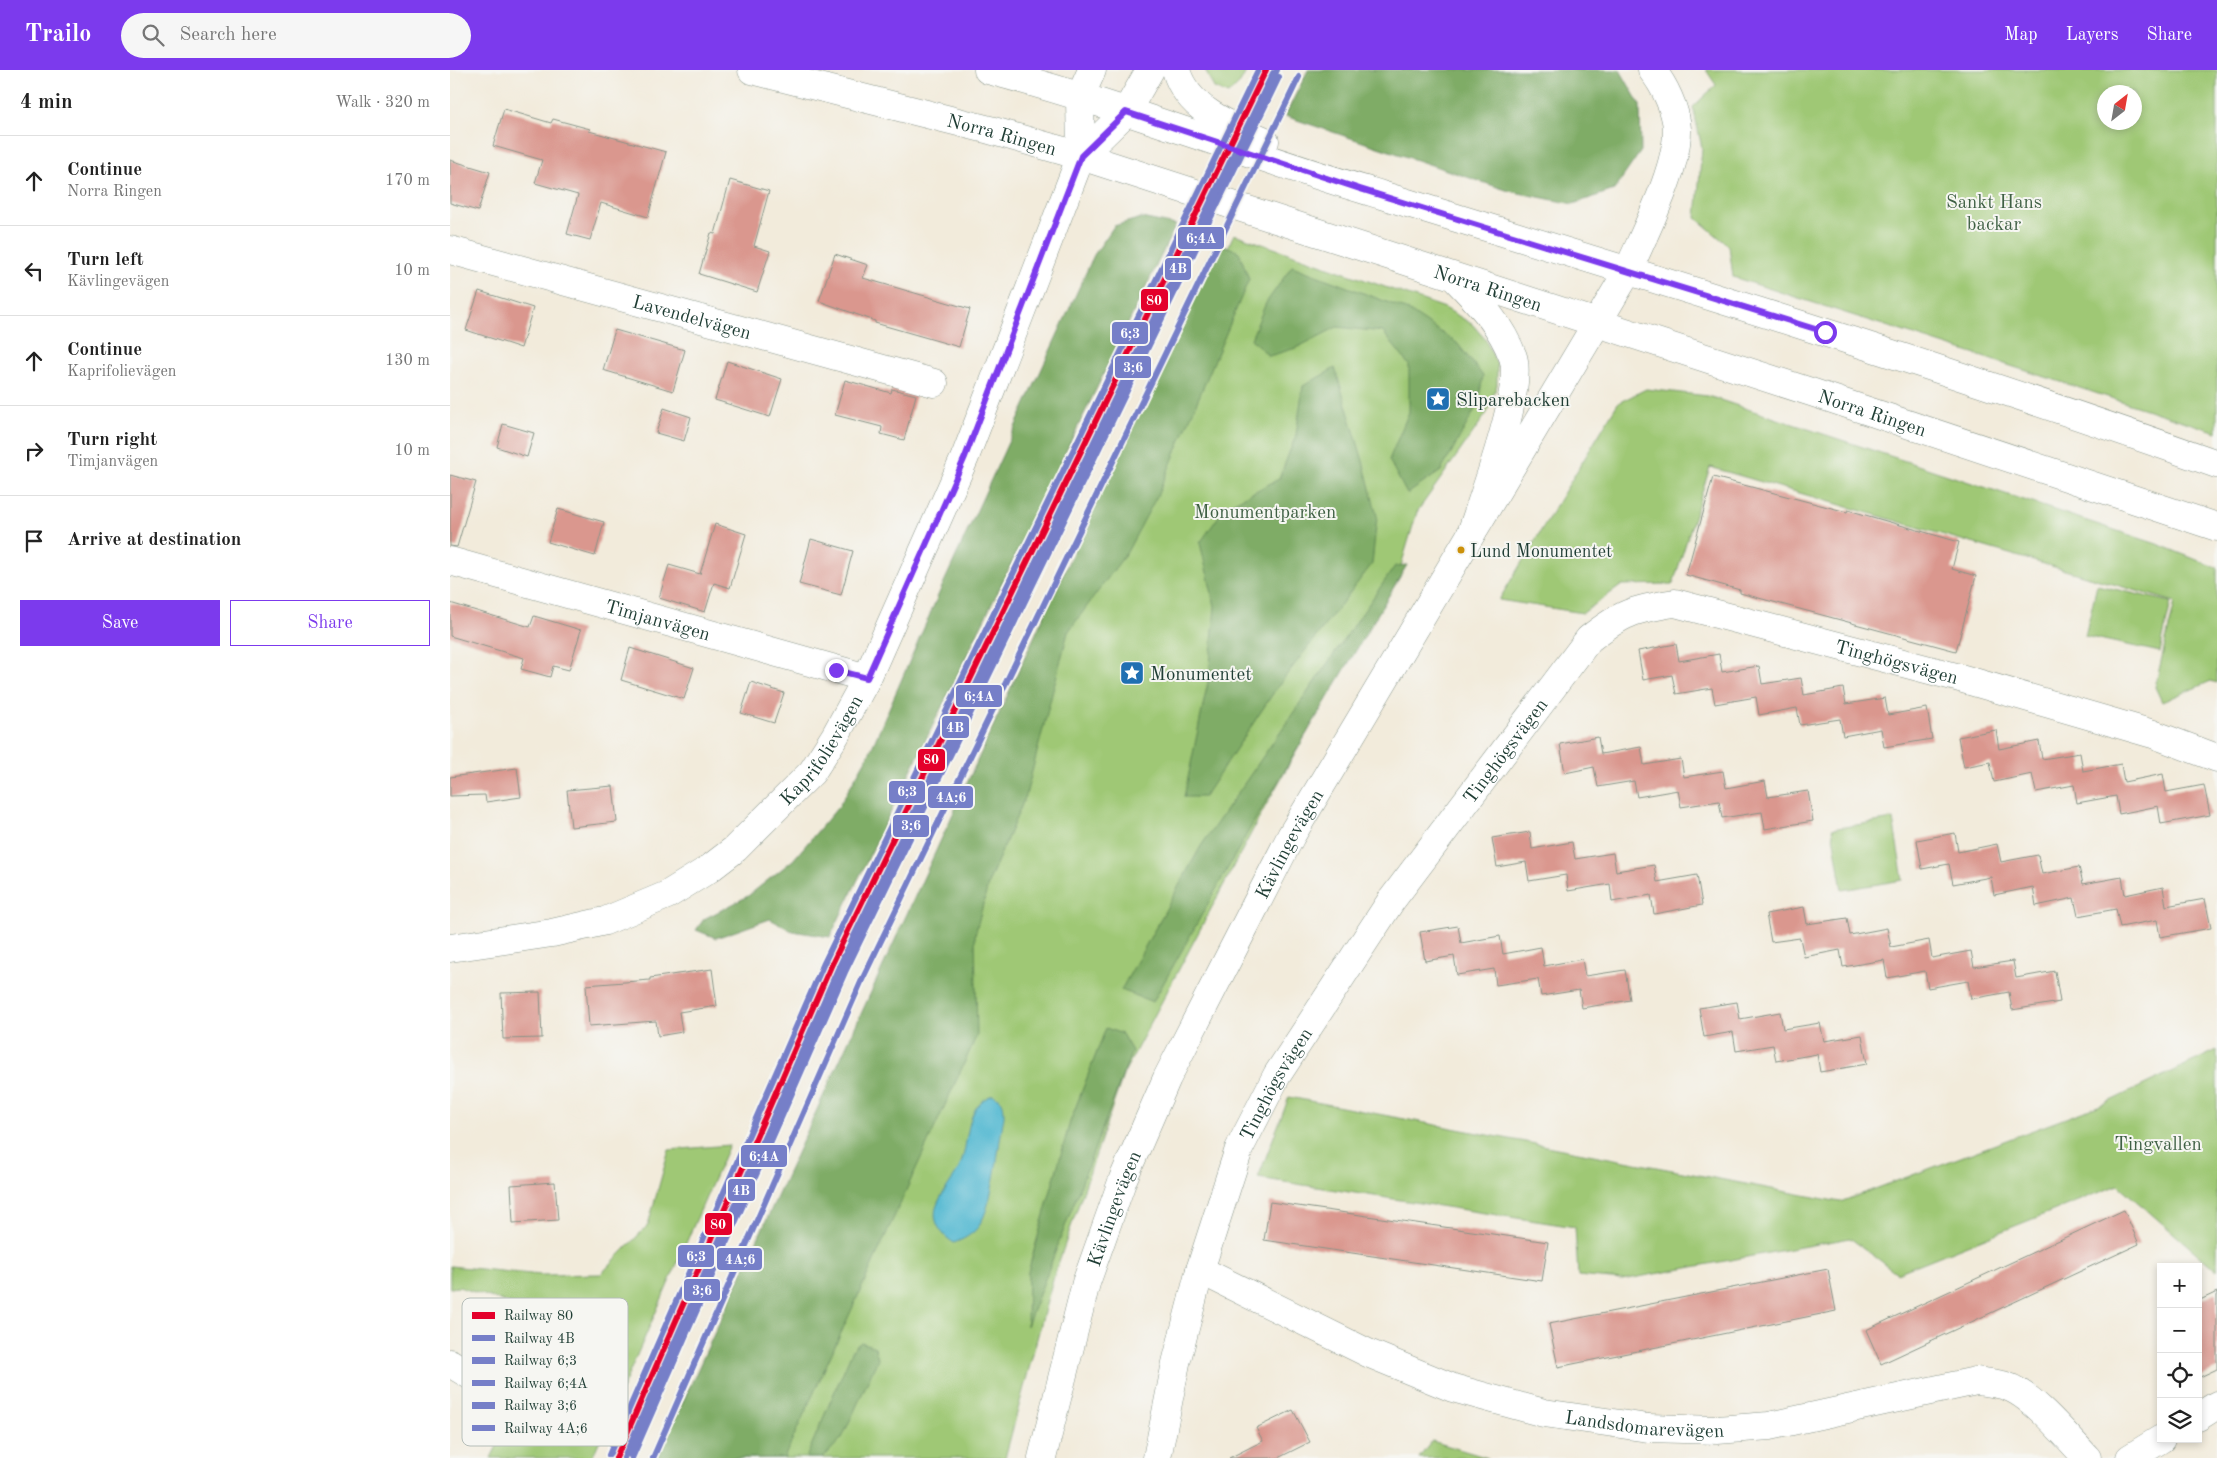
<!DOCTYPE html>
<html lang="en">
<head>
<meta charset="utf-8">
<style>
  body { margin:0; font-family:"Old Standard TT",serif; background:#f6f6f6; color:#222 }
  .controls { position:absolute; right:15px; bottom:15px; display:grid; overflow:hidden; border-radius:0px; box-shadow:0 2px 8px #0003 }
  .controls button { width:45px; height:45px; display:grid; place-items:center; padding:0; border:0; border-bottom:1px solid #e0e0e0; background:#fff; color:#222; font:25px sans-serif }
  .compass { position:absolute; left:1647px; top:15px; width:45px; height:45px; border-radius:50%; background:#fff; box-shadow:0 2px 8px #0003; rotate:31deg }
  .stop { position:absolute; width:15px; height:15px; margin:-11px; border:4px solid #7c3aed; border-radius:50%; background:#fff }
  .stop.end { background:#7c3aed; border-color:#fff; box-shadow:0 1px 5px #0008 }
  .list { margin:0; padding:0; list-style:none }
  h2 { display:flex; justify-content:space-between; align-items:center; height:65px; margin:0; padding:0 20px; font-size:21px }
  h2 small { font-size:16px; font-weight:400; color:#767676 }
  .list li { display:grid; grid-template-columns:32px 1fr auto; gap:15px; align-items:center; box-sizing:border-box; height:90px; padding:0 20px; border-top:1px solid #e0e0e0 }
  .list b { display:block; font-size:19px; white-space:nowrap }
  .list p { margin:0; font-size:16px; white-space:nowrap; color:#767676 }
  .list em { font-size:16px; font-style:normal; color:#767676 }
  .actions { display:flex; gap:10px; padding:15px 20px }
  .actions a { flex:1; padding:11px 0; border:1px solid #7c3aed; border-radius:0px; text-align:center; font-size:18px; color:#7c3aed }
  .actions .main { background:#7c3aed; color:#fff }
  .icon { flex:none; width:28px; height:28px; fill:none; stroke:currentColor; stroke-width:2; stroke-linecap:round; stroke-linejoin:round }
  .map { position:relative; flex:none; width:1767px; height:1388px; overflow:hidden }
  header { display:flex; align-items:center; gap:30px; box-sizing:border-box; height:70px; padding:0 25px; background:#7c3aed; color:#fff }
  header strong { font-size:24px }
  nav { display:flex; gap:28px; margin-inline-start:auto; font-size:18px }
  .search { width:350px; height:45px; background:#f6f6f6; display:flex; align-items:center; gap:12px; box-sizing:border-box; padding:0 18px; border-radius:28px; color:#767676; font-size:19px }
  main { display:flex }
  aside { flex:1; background:#fff }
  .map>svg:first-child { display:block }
</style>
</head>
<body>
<header>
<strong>Trailo</strong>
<div class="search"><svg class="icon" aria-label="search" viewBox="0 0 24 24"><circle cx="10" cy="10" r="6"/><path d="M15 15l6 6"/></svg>Search here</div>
<nav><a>Map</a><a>Layers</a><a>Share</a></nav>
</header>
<main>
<aside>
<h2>4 min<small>Walk · 320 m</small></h2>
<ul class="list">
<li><svg class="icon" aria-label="ahead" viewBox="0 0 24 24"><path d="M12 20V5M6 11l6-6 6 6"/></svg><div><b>Continue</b><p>Norra Ringen</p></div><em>170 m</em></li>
<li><svg class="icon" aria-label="left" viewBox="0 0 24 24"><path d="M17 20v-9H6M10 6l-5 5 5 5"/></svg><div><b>Turn left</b><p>Kävlingevägen</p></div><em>10 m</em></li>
<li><svg class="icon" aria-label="ahead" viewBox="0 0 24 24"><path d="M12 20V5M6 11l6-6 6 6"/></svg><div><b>Continue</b><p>Kaprifolievägen</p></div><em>130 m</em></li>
<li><svg class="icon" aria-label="right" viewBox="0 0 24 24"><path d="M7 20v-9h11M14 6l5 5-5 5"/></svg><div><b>Turn right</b><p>Timjanvägen</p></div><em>10 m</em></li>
<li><svg class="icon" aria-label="arrive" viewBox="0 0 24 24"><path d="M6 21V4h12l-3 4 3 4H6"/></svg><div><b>Arrive at destination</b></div></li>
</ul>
<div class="actions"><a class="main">Save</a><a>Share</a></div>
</aside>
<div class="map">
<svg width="1767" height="1388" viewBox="0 0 1767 1388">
  <rect width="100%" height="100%" fill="#f6f6f2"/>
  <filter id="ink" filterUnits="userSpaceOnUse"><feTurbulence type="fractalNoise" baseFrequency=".02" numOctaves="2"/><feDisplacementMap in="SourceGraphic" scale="10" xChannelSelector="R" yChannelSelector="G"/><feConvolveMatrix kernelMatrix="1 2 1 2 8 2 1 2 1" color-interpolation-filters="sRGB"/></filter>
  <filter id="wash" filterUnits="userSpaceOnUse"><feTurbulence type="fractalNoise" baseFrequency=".0096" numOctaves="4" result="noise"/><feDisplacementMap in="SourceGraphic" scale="20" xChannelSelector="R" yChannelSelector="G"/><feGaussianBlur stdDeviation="1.12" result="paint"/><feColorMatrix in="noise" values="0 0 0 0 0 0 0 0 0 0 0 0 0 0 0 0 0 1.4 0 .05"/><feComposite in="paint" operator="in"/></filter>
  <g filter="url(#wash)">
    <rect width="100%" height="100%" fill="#f2ebdb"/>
    <!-- green -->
    <g fill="#9fc875" stroke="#5f8254" fill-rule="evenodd">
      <polygon points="755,0 797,0 790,13 778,24 764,18"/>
      <path d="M1256 0H1767V362L1283 207 1279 176 1246 148 1252 78 1243 37 1266 15ZM1654 22H1684V52H1654Z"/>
      <polygon points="784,164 995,238 1022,254 1035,269 1047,294 1047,315 1037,343 967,442 950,499 815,737 674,1003 603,1209 555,1388 252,1388 602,553"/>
      <polygon points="1196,319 1258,326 1707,474 1767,498 1767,613 1761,611 1712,632 1705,617 1725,532 1260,397 1223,514 1172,515 1133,543 1049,530 1168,333"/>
      <polygon points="1647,515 1721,532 1710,582 1635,566"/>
      <polygon points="1443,749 1453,810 1392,820 1382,759"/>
      <polygon points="1767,980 1767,1201 1668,1115 1447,1203 1400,1168 1172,1210 1128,1206 1125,1157 808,1108 839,1027 1390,1132 1656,1033"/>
      <polygon points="279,1075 142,1388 41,1388 61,1348 96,1323 130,1278 111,1236 65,1235 9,1217 0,1218 0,1196 91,1205 151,1204 198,1155 219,1080"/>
      <polygon points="982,1371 1038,1388 969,1388"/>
    </g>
    <!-- forest -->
    <g fill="#7fac66" stroke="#4f744d">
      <polygon points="858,0 1170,0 1190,35 1191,81 1164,120 1123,134 1059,121 835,46"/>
      <polygon points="691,148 726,155 380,867 342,861 320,849 266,868 246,860 254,849 298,826 343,790 389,736 420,682 490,521 644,185 664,156"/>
      <polygon points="766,171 789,182 799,209 708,424 677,482 618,562 576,725 539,811 525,865 527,965 334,1388 207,1388"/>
      <polygon points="842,196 958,240 1007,273 1033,306 1028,334 991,401 957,424 939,390 959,342 959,295 933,262 887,257 846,278 819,286 801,269 816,233"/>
      <polygon points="885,298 913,391 927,446 922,494 828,616 754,727 734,727 759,607 765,536 750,473 776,436 829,409 846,365 853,316"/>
      <polygon points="957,495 798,762 703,932 671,920 751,776 945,496"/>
      <polygon points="656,958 672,964 682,981 577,1256 578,1202 620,1052"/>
      <polygon points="411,1272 425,1277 428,1289 392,1368 373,1388 356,1388 403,1279"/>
    </g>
    <!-- water -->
    <path fill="#54b9d2" stroke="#3a7b83" d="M543 1025C554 1030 554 1036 554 1047 548 1075 544 1133 529 1156 522 1165 514 1169 504 1173 493 1166 482 1153 486 1138 490 1124 503 1111 509 1098 520 1076 513 1034 543 1025Z"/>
    <g id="blocks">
      <!-- building -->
      <g fill="#da978e">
        <polygon points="54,39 101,53 103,49 140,59 139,61 216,82 198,147 151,133 140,170 117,164 128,125 85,113 92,90 43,76"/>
        <polygon points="0,90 40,102 28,141 0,133"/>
        <polygon points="280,110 319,121 304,176 320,181 307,222 249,204 261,163 265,164"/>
        <polygon points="385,184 418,195 413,208 520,239 509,277 425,253 425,251 369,231"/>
        <polygon points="29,221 83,238 71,278 16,260"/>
        <polygon points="165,260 235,280 223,321 153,300"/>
        <polygon points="277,291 332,309 320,347 265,330"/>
        <polygon points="395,310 441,323 442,319 466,325 454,370 431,364 432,357 385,345"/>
        <polygon points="214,338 241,347 234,371 206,363"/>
        <polygon points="53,354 84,363 77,387 47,377"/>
        <polygon points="0,405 26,412 7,477 0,476"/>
        <polygon points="1263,407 1397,442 1398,440 1509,472 1502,499 1526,506 1506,581 1290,523 1290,520 1236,505"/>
        <polygon points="108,439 154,452 145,486 98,472"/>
        <polygon points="265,454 296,464 280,518 264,513 255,542 209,528 219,495 250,504"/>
        <polygon points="361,469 403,481 391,525 349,514"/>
        <polygon points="0,533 80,557 84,546 131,560 119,600 103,596 100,607 71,599 74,588 0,566"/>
        <polygon points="1226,574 1229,591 1269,584 1272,602 1309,596 1312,614 1351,608 1354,625 1393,618 1396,634 1435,628 1438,645 1477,638 1482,669 1434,677 1431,659 1393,666 1390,649 1350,655 1347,638 1309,645 1306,627 1265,634 1262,618 1226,624 1222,605 1193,610 1188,581"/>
        <polygon points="180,578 244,598 234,629 171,610"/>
        <polygon points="301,612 334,623 324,653 291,643"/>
        <polygon points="1546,660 1549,679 1589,671 1592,689 1630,683 1633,701 1671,694 1674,712 1713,704 1716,722 1754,715 1760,745 1711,754 1708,736 1669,744 1666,726 1627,733 1624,715 1586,722 1582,704 1544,712 1540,692 1514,697 1508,667"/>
        <polygon points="1148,667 1151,684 1191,677 1194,695 1231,689 1234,707 1273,701 1276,718 1315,711 1318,727 1358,721 1363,751 1315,759 1312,742 1272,748 1269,731 1231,737 1228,720 1187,727 1184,711 1148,717 1144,697 1115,703 1110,674"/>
        <polygon points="67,698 71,727 36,732 35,725 0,726 0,707"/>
        <polygon points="163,716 167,752 121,757 117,720"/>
        <polygon points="1080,762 1082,779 1122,772 1125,789 1163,783 1166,801 1204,795 1207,812 1247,805 1252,835 1204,844 1201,825 1162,832 1160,814 1118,821 1116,805 1079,811 1076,792 1047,797 1042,768"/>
        <polygon points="1505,763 1508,782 1547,774 1551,792 1588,785 1592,804 1629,797 1633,814 1672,807 1675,825 1713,817 1716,836 1755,829 1761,858 1710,867 1707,850 1670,857 1666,839 1628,846 1624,828 1586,836 1583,817 1544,825 1541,807 1503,814 1499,794 1472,799 1467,770"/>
        <polygon points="1354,837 1357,854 1397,848 1400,865 1437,858 1441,877 1479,870 1482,888 1521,881 1524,897 1563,891 1566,908 1605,901 1610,932 1562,940 1559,922 1521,929 1518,911 1478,918 1475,901 1437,908 1434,890 1393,897 1390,880 1354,887 1350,868 1321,872 1316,844"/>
        <polygon points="1008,856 1011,873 1050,866 1053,884 1091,877 1094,896 1132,889 1135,906 1175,900 1180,930 1132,938 1129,920 1091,926 1088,909 1046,915 1044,899 1007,905 1004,886 975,891 970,862"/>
        <polygon points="262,899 267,936 229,942 232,962 208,966 206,951 139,956 136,915 200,910 200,908"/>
        <polygon points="90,922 92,968 53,969 51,923"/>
        <polygon points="1287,932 1290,949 1330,942 1333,959 1370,953 1374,971 1412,965 1417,994 1370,1002 1367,984 1326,991 1323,975 1286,981 1283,962 1254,967 1249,938"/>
        <polygon points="105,1112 108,1150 63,1153 61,1115"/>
        <polygon points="820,1132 1098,1172 1092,1211 814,1170"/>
        <polygon points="1674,1140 1689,1174 1431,1294 1416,1260"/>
        <polygon points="1378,1199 1386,1241 1108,1297 1099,1254"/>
        <polygon points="1767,1222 1767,1299 1748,1308 1748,1231"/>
        <polygon points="843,1340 860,1372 828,1388 779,1388 813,1371 806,1358"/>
      </g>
    </g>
  </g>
  <g filter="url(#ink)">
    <use href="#blocks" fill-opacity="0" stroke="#889488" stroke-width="1"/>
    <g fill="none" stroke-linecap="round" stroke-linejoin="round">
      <defs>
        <g id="minor">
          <path id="s1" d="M0 180 484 313"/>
          <path d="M1178 201C1194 163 1228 99 1227 59 1226 39 1214 15 1202 0"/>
          <path id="s2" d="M0 491 417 608"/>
          <path id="s3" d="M750 1200 918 1283 1003 1318 1094 1343 1198 1358 1267 1360 1319 1356 1526 1311C1535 1312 1547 1313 1556 1316 1583 1325 1617 1367 1637 1388"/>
          <polyline points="0,1293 87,1346"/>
          <polyline points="1748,1347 1767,1335"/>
          <path id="s4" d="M707 1388 726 1293 750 1200 789 1079 827 1005 941 831 1139 569C1172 543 1184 539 1225 533L1510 608 1703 664 1767 688"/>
          <polyline points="1680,1388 1711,1369"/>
        </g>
        <g id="secondary">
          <polyline points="631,86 676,42 700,0"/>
          <path id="s5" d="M0 878 102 863 155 851 217 825 259 799 285 779 362 702 385 666 417 608 515 387 631 86 630 27 642 0"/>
          <path id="s6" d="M592 1388 636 1213 673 1109 717 1008 841 766 1178 201"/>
        </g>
        <g id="primary">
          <path id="s7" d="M302 0 540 60 631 86 1361 322 1767 457"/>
          <path d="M538 0C665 33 788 82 915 120 1200 207 1486 294 1767 394"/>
          <path d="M726 0C737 40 781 56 815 71"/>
          <path d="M1005 208C1030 234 1050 253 1063 287 1074 319 1032 429 1021 464"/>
        </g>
      </defs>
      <!-- minor casing -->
      <use href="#minor" stroke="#889488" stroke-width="29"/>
      <!-- secondary casing -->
      <use href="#secondary" stroke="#889488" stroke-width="29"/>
      <!-- primary casing -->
      <use href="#primary" stroke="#889488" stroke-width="29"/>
      <!-- minor -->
      <use href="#minor" stroke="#fff" stroke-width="28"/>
      <!-- secondary -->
      <use href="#secondary" stroke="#fff" stroke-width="28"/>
      <!-- primary -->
      <use href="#primary" stroke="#fff" stroke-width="28"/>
      <defs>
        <polyline id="rail-1" points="166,1388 381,896 816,0"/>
        <polyline id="rail-2" points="174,1388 388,899 823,3"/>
        <polyline id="rail-3" points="159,1385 374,893 808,0"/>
        <polyline id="rail-4" points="182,1388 395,902 829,7"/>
        <polyline id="rail-5" points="180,1385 391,901 827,0"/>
        <polyline id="rail-6" points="203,1388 412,910 849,7"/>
      </defs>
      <!-- rail-1 casing -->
      <use href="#rail-1" stroke="#f6f6f2" stroke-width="10"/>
      <!-- rail-2 casing -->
      <use href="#rail-2" stroke="#f6f6f2" stroke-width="10"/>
      <!-- rail-3 casing -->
      <use href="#rail-3" stroke="#f6f6f2" stroke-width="10"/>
      <!-- rail-4 casing -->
      <use href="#rail-4" stroke="#f6f6f2" stroke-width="10"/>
      <!-- rail-5 casing -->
      <use href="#rail-5" stroke="#f6f6f2" stroke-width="10"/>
      <!-- rail-6 casing -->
      <use href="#rail-6" stroke="#f6f6f2" stroke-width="10"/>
      <!-- rail-1 -->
      <use href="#rail-1" stroke="#e4002b" stroke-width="6"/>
      <!-- rail-2 -->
      <use href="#rail-2" stroke="#767fc8" stroke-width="6"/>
      <!-- rail-3 -->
      <use href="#rail-3" stroke="#767fc8" stroke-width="6"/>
      <!-- rail-4 -->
      <use href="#rail-4" stroke="#767fc8" stroke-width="6"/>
      <!-- rail-5 -->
      <use href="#rail-5" stroke="#767fc8" stroke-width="6"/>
      <!-- rail-6 -->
      <use href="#rail-6" stroke="#767fc8" stroke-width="6"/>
    </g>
  </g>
  <g fill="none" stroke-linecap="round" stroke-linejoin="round" filter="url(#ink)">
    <!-- route -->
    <polyline stroke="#7c3aed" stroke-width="6" points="386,600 417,608 515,387 631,86 676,42 910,119 1375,262"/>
  </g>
  <!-- icons -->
  <defs>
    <symbol id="sight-square" viewBox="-11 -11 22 22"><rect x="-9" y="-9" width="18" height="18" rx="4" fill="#1f6fb2" stroke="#f6f6f2"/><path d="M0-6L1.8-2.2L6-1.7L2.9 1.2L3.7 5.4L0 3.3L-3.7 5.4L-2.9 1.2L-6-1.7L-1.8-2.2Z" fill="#fff"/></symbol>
  </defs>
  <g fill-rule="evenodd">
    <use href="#sight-square" x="974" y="315" width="28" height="28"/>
    <use href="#sight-square" x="668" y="589" width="28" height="28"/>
  </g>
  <!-- markers -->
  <circle fill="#cc910a" stroke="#f6f6f2" stroke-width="2" cx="1011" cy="480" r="4.5"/>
  <g text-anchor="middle" stroke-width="4" stroke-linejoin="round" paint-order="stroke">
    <!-- bus labels -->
    <g font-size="18" fill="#1f3d34" stroke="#f6f6f2" text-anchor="start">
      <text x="1020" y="487">Lund Monumentet</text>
    </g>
    <!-- street labels -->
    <g font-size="19" fill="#1f3d34" stroke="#f6f6f2">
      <text dy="7" stroke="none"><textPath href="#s7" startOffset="258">Norra Ringen</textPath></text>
      <text dy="7" stroke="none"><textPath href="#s7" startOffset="768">Norra Ringen</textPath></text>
      <text dy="7" stroke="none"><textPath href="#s1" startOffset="251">Lavendelvägen</textPath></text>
      <text dy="7" stroke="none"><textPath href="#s7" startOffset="1172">Norra Ringen</textPath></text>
      <text dy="7" stroke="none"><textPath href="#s2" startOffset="216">Timjanvägen</textPath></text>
      <text dy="7" stroke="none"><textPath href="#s4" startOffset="1264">Tinghögsvägen</textPath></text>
      <text dy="7" stroke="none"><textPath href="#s5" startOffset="439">Kaprifolievägen</textPath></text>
      <text dy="7" stroke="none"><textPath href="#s4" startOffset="800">Tinghögsvägen</textPath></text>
      <text dy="7" stroke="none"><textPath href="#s6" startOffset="665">Kävlingevägen</textPath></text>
      <text dy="7" stroke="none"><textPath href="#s4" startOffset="395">Tinghögsvägen</textPath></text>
      <text dy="7" stroke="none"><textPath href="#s6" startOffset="260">Kävlingevägen</textPath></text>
      <text dy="7" stroke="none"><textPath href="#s3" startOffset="475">Landsdomarevägen</textPath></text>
    </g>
    <!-- park labels -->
    <g font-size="19" fill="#3f6044" stroke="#f6f6f2">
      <text x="1544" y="138">Sankt Hans<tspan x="1544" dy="22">backar</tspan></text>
      <text x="815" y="448">Monumentparken</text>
      <text x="1708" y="1080">Tingvallen</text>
    </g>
    <!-- poi labels -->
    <g font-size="19" fill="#1f3d34" stroke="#f6f6f2" text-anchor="start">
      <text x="1006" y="336">Sliparebacken</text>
      <text x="700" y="610">Monumentet</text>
    </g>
  </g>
  <!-- legend -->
  <rect x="12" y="1228" width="166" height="148" rx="8" fill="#f6f6f2" stroke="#b6beb9" stroke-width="1"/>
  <rect x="22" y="1242" width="23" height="7" fill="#e4002b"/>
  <rect x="22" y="1265" width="23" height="6" fill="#767fc8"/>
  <rect x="22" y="1287" width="23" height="7" fill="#767fc8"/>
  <rect x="22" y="1310" width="23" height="6" fill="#767fc8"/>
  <rect x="22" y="1332" width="23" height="7" fill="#767fc8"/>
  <rect x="22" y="1355" width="23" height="6" fill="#767fc8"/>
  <g font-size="14" fill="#1f3d34">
    <text x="54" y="1250">Railway 80</text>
    <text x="54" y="1273">Railway 4B</text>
    <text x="54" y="1295">Railway 6;3</text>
    <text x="54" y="1318">Railway 6;4A</text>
    <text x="54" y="1340">Railway 3;6</text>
    <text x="54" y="1363">Railway 4A;6</text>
  </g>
  <g stroke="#f6f6f2" stroke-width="2">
    <rect x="727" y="156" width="48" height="24" rx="5" fill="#767fc8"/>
    <rect x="714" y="187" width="28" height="24" rx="5" fill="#767fc8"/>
    <rect x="690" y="218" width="29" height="24" rx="5" fill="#e4002b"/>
    <rect x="661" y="251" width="38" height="24" rx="5" fill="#767fc8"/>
    <rect x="664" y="285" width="38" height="24" rx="5" fill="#767fc8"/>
    <rect x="505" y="614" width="48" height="24" rx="5" fill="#767fc8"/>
    <rect x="491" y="645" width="29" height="24" rx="5" fill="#767fc8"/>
    <rect x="467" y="678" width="29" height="24" rx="5" fill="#e4002b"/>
    <rect x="438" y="710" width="38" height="24" rx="5" fill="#767fc8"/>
    <rect x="477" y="715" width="47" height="24" rx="5" fill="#767fc8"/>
    <rect x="442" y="744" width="38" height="24" rx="5" fill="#767fc8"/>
    <rect x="290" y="1074" width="48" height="24" rx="5" fill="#767fc8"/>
    <rect x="277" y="1108" width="29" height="24" rx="5" fill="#767fc8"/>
    <rect x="254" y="1142" width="29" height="24" rx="5" fill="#e4002b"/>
    <rect x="227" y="1174" width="38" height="24" rx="5" fill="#767fc8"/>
    <rect x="266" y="1177" width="47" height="24" rx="5" fill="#767fc8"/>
    <rect x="233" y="1208" width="38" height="24" rx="5" fill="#767fc8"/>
  </g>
  <g font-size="14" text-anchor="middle" font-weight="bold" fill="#fff">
    <text x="751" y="173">6;4A</text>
    <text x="728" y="203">4B</text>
    <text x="704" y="235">80</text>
    <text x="680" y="268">6;3</text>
    <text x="683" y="302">3;6</text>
    <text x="529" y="631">6;4A</text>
    <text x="505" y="662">4B</text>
    <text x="481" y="694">80</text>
    <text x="457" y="726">6;3</text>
    <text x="501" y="732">4A;6</text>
    <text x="461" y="760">3;6</text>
    <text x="314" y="1091">6;4A</text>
    <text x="291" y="1125">4B</text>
    <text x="268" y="1159">80</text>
    <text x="246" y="1191">6;3</text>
    <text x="290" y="1194">4A;6</text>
    <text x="252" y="1225">3;6</text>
  </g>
</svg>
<div class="controls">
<button>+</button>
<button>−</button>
<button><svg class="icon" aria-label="locate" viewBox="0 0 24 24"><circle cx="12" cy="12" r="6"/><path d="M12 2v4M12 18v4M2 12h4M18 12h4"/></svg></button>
<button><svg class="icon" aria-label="layers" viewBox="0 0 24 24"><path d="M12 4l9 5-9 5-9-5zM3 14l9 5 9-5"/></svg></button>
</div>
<svg class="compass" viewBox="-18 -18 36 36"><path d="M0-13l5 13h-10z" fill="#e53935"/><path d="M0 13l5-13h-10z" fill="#767676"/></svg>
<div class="stop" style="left:1375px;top:262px"></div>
<div class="stop end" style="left:386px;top:600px"></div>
</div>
</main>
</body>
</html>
